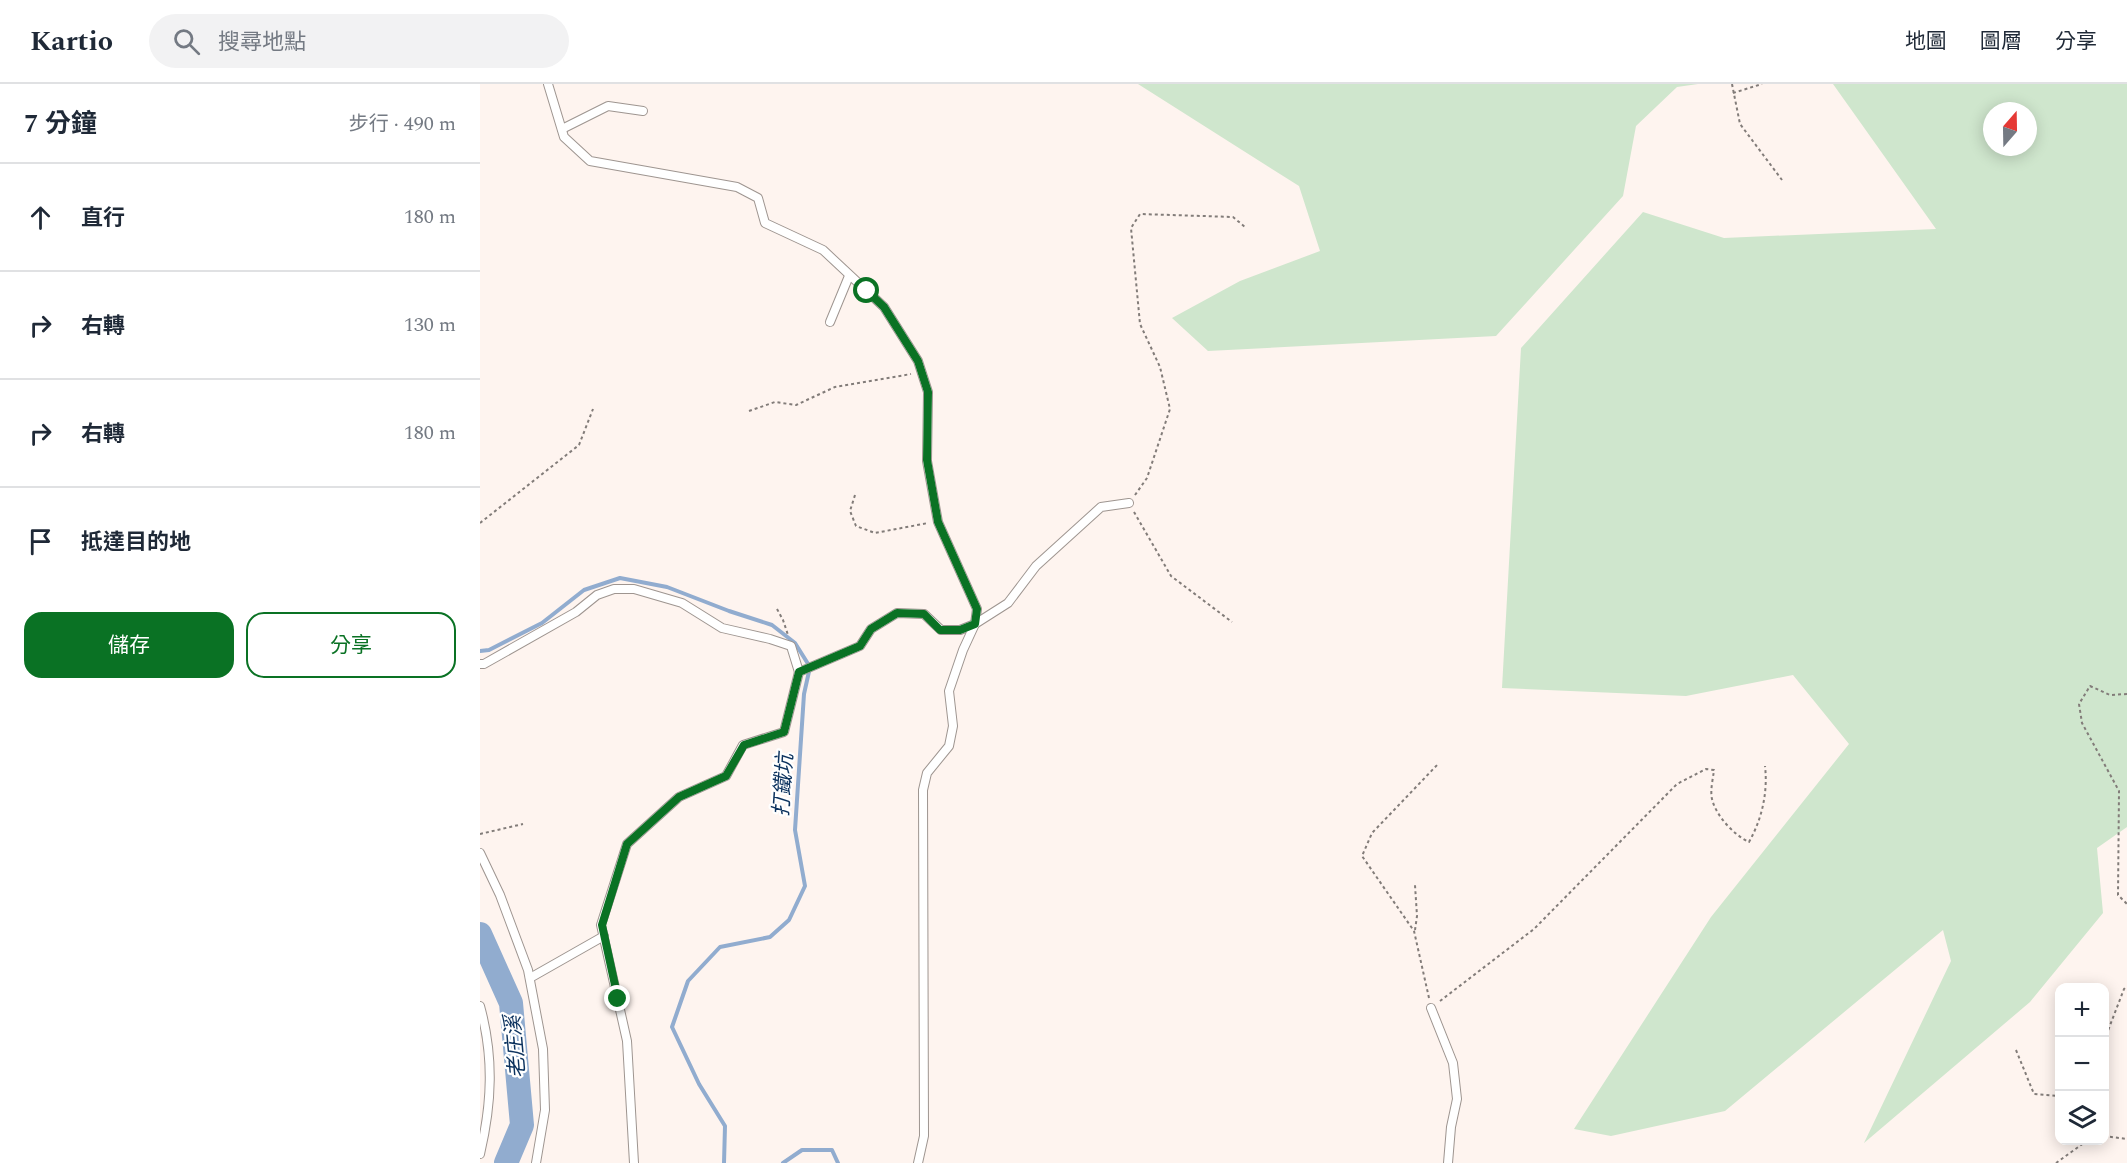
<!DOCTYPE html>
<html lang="zh-TW">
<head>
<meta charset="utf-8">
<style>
  body { margin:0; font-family:Spectral,"Noto Sans TC",serif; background:#f2f2f3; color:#1f2937 }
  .controls { position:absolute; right:18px; bottom:18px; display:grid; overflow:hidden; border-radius:12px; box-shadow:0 3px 15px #0003 }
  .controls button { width:54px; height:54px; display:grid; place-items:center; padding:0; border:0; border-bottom:2px solid #e0e1e3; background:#fff; color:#1f2937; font:30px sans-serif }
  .compass { position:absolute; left:1503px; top:18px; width:54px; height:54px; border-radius:50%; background:#fff; box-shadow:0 3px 15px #0003; rotate:20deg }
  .stop { position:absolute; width:18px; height:18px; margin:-14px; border:4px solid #0a7224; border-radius:50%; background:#fff }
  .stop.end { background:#0a7224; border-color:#fff; box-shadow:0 2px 6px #0008 }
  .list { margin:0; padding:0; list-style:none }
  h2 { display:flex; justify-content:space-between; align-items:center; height:78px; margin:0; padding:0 24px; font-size:26px }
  h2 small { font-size:20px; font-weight:400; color:#747a83 }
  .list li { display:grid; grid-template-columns:39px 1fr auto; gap:18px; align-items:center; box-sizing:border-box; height:108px; padding:0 24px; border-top:2px solid #e0e1e3 }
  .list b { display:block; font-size:22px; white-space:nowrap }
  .list em { font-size:20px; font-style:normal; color:#747a83 }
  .actions { display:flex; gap:12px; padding:18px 24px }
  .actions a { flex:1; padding:14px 0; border:2px solid #0a7224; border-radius:18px; text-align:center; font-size:21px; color:#0a7224 }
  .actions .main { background:#0a7224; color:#fff }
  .icon { flex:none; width:33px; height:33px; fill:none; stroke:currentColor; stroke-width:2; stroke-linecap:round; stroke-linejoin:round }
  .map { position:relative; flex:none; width:1647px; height:1079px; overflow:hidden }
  header { display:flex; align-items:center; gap:36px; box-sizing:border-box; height:84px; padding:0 30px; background:#fff; border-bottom:2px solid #e0e1e3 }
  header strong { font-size:28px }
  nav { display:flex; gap:33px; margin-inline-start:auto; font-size:21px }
  .search { width:420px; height:54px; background:#f2f2f3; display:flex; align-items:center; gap:15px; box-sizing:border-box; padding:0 21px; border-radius:33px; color:#747a83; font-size:22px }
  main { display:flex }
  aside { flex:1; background:#fff }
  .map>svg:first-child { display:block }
</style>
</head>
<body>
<header>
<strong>Kartio</strong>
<div class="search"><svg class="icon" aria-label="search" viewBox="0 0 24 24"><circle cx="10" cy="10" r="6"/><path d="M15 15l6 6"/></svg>搜尋地點</div>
<nav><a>地圖</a><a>圖層</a><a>分享</a></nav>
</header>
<main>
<aside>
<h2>7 分鐘<small>步行 · 490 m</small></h2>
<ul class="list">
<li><svg class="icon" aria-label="ahead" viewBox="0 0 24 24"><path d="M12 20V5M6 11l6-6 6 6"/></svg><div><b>直行</b></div><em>180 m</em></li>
<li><svg class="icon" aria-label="right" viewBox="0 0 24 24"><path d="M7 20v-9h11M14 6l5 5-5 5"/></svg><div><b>右轉</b></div><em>130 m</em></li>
<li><svg class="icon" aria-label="right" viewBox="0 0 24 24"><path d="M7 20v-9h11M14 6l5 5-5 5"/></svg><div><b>右轉</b></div><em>180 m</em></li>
<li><svg class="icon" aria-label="arrive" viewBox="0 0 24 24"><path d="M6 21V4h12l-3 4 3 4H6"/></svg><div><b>抵達目的地</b></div></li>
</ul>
<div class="actions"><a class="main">儲存</a><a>分享</a></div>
</aside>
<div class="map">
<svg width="1647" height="1079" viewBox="0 0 1647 1079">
  <rect width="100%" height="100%" fill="#fef4ef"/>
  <!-- green -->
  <g fill="#cfe6cd" fill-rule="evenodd">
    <polygon points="658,0 1218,0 1197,3 1156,42 1143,112 1016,252 728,267 692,234 760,197 840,167 819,102"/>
    <path d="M1353 0H1647V743L1617 764 1623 829 1550 918 1384 1059 1471 877 1463 846 1245 1027 1131 1052 1094 1045 1231 833 1369 660 1313 591 1206 612 1022 604 1041 264 1163 128 1244 154 1456 145ZM1512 27H1548V63H1512Z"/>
  </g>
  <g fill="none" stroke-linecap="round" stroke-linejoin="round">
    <!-- stream -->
    <g stroke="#91accf" stroke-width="4">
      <polyline points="0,567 9,566 62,539 104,506 140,494 187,503 249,527 292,541 315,559 330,583 324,610 315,746 325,802 309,836 290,853 240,863 208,897 192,943 219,1000 245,1042 244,1079"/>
      <polyline points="303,1079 322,1066 352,1066 358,1079"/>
    </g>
    <!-- river -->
    <polyline stroke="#91accf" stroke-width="24" points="0,850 31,919 42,1041 26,1079"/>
    <defs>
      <g id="service">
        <polyline points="68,0 84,53 110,77 257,103 278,114 285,139 343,166 404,223 438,277 448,308 447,377 458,438 497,525 495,540 483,566 469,607 473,642 469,662 447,689 443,706 444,1052 438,1079"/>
        <polyline points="82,45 128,22 163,27"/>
        <polyline points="350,238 369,192"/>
        <polyline points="0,580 4,580 96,528 117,511 134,505 154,505 202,519 242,544 290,555 311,562 319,588"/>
        <polyline points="0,769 20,811 48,886 63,965 65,1026 56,1079"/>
        <polyline points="50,894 124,852"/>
        <path d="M0 922C14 973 12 1019 0 1070"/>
        <polyline points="951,924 973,979 977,1015 971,1043 968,1079"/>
        <polyline points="154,1079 147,957 121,841 147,760 199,713 246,692 263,661 304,648 319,588 380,562 391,545 417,529 444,530 461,546 480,546 495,540 528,519 556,482 621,423 649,419"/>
      </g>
    </defs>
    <!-- service casing -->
    <use href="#service" stroke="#9e9590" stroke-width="10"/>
    <!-- path -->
    <g stroke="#827c79" stroke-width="2" stroke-dasharray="3 3" stroke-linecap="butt">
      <polyline points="1252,0 1260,40 1302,96"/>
      <polyline points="1253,9 1282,0"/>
      <polyline points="269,327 295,318 316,321 355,303 431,290"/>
      <polyline points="375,411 370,427 376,442 395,449 448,439"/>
      <polyline points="655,411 667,394 690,325 680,283 660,240 651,144 660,130 753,133 765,143"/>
      <polyline points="654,428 691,492 752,538"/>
      <polyline points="0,439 99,361 113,325"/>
      <polyline points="297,525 303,536 308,551"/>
      <polyline points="1647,610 1630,611 1610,602 1599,620 1602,639 1639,707 1638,811 1647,820"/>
      <polyline points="0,750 43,740"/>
      <polyline points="935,846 937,832 935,801"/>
      <polyline points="949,914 934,847 882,772 892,749 959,679"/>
      <path d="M960 917 1054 845 1197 700 1226 685 1234 686C1233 695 1230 706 1232 715 1236 732 1254 751 1269 758 1282 735 1288 708 1285 682"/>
      <polyline points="1624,957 1644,905 1647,902"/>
      <polyline points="1536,966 1554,1010 1580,1012"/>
      <polyline points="1624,1052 1647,1055"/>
      <polyline points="1576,1079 1608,1056"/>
    </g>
    <!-- service -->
    <use href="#service" stroke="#fff" stroke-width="8"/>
  </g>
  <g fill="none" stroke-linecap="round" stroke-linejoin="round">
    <!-- route -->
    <polyline stroke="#0a7224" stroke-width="8" points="138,915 122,841 147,760 199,713 246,692 264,661 304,648 319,588 380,562 391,545 417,529 444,530 460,546 480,546 495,540 497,525 458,438 447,376 448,308 438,277 404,223 387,207"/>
  </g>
  <g text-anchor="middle" stroke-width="4.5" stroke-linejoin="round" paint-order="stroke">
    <!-- water labels -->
    <g font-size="21" font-style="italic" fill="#0c325e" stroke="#fff">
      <text transform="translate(303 701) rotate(-86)" y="7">打鐵坑</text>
      <text transform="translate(35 963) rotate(-95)" y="7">老庄溪</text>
    </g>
  </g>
</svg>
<div class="controls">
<button>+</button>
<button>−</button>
<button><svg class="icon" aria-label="layers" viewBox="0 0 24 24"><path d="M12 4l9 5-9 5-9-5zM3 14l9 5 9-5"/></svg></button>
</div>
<svg class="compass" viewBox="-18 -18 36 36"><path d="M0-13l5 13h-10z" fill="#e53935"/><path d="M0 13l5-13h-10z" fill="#747a83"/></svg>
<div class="stop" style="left:387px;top:207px"></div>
<div class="stop end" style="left:138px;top:915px"></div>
</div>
</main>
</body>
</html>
